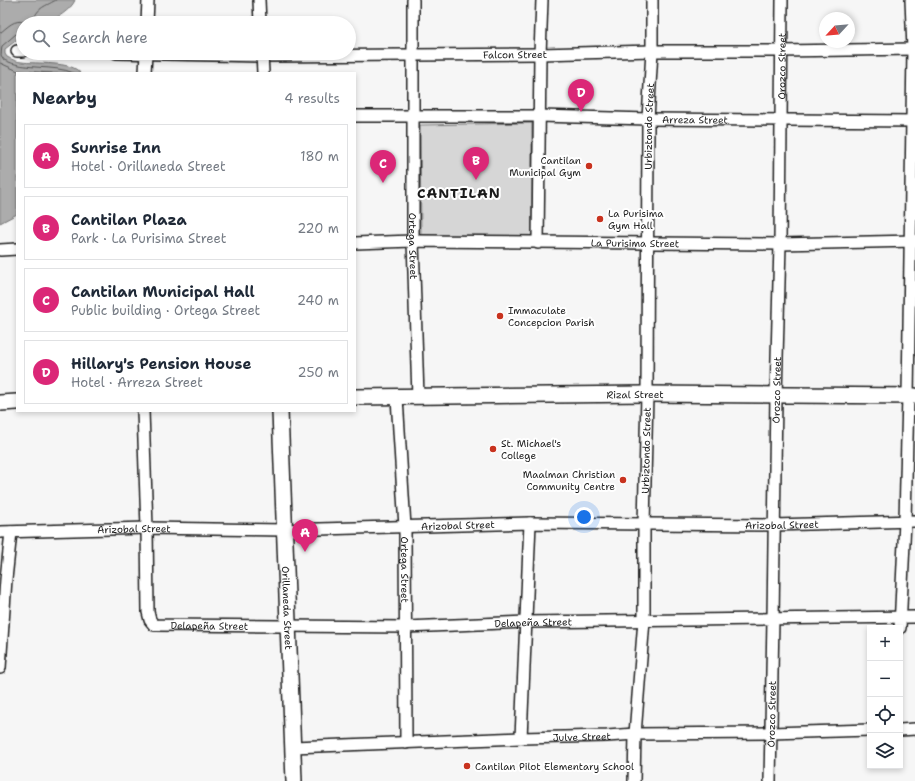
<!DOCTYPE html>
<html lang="en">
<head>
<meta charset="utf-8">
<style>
  body { margin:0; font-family:"Shantell Sans",sans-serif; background:#f6f6f7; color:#1f2937 }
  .controls { position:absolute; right:12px; bottom:12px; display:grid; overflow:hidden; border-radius:0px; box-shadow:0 2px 6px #0003 }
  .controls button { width:36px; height:36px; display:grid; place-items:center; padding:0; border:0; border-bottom:1px solid #e0e1e3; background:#fff; color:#1f2937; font:20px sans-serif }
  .compass { position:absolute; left:819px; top:12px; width:36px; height:36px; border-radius:50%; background:#fff; box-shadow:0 2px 6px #0003; rotate:244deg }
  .you { position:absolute; left:584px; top:517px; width:14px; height:14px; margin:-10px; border:3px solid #fff; border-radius:50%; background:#1a73e8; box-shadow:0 0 0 6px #1a73e833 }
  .badge { display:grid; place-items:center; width:26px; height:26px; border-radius:50%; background:#db2777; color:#fff; font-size:13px; font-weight:700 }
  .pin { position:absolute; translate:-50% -33px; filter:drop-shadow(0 1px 2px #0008) }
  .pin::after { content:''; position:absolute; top:21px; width:14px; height:12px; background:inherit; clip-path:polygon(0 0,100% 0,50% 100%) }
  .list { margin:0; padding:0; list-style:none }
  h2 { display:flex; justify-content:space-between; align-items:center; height:52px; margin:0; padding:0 16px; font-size:17px }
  h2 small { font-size:13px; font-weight:400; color:#747a83 }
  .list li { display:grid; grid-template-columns:26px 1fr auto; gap:12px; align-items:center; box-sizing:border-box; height:64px; margin:0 8px 8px; padding:0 8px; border:1px solid #e0e1e3; border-radius:0px }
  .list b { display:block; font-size:15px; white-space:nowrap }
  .list p { margin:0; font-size:13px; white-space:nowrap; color:#747a83 }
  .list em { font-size:13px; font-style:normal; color:#747a83 }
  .icon { flex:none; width:22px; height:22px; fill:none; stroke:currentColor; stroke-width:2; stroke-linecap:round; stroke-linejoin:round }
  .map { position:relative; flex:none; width:915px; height:781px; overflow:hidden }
  .search { position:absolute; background:#fff; box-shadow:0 2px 6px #0003; left:16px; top:16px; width:340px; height:44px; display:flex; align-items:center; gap:10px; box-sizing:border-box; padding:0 14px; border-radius:22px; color:#747a83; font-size:15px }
  .panel { position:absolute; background:#fff; box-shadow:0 2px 6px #0003; left:16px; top:72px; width:340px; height:340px; border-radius:0px }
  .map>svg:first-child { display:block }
</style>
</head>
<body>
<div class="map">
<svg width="915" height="781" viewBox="0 0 915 781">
  <rect width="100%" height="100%" fill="#f6f6f6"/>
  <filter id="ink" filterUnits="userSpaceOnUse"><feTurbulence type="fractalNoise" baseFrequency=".025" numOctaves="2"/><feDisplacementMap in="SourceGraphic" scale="8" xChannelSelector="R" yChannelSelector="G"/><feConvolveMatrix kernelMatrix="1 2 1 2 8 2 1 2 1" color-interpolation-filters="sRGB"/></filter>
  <g filter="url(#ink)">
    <!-- green -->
    <polygon fill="#d6d6d6" stroke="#797979" points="532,123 532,236 421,235 420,125"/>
    <!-- water -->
    <path fill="#acacac" stroke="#727272" d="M0 0H75C72 9 55 20 45 23 39 25 30 23 23 23V35L5 49V54L7 57C11 59 17 62 22 62 34 64 73 61 80 73H17V214L0 223Z"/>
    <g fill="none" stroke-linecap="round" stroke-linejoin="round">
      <!-- shore -->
      <g stroke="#565656" stroke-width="1">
        <path d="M23 32 16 34 2 46 1 55 4 60C26 71 52 64 74 73"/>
        <path d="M0 33C13 22 15 19 32 23 38 7 42 8 56 0"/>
        <polyline points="0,63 18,71 52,73"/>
      </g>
      <defs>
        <g id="street">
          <polyline points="259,0 260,23"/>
          <path id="s1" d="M413 0V241L418 397"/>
          <polyline points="147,23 148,0"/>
          <polyline points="17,51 23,51"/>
          <path id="s2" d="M116 53 262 56 412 55 540 54 652 51H781L915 49"/>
          <polyline points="262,53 263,73"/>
          <polyline points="145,73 146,53"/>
          <path id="s3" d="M355 116H540L648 119 915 121"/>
          <path id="s4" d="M355 243 413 241 780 244 915 241"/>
          <polyline points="538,243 540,54 542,0"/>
          <polyline points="0,250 17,249"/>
          <path id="s5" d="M397 398 405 527 406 743"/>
          <path id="s6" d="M143 411 147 528 148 612 150 620 154 625 406 627 526 622 915 617"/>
          <path id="s7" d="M0 532 147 528 284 530 530 523 774 525 915 521"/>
          <polyline points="900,628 905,521 908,396 913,49 911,0"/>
          <polyline points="0,668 6,579 11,532"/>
          <polyline points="900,730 915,729"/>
          <polyline points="521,738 530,523"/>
          <path id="s8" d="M293 747 521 738 607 736 635 734 771 733 870 730"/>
          <path id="s9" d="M634 781 635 734 644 620V525L647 394 648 119 652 51V0"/>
          <path id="s10" d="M770 781 773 619 776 396 780 244 782 0"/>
        </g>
        <g id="secondary">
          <path id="s11" d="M355 397 647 394 915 396"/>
          <polyline points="0,403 17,402"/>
          <path id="s12" d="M280 411 294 781"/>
        </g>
      </defs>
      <!-- street casing -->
      <use href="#street" stroke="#1c1c1c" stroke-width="14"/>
      <!-- secondary casing -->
      <use href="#secondary" stroke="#1c1c1c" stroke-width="18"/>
      <!-- street -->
      <use href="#street" stroke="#fff" stroke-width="11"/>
      <!-- secondary -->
      <use href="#secondary" stroke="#fff" stroke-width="15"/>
    </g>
  </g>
  <!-- markers -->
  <g fill="#c8321e" stroke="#fff" stroke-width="1.5">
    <circle cx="589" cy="166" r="4"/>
    <circle cx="600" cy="219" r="4"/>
    <circle cx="500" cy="316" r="4"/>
    <circle cx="493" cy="449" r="4"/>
    <circle cx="623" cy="480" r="4"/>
    <circle cx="467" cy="766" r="4"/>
  </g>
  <g text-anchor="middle" stroke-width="4" stroke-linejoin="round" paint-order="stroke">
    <!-- street labels -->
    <g font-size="10" fill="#1c1c1c" stroke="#fff">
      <text dy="4" stroke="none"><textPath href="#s2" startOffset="399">Falcon Street</textPath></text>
      <text dy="4" stroke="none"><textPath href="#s10" startOffset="715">Orozco Street</textPath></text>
      <text dy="4" stroke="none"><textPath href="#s3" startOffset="340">Arreza Street</textPath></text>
      <text dy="4" stroke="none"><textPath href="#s9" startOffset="655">Urbiztondo Street</textPath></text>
      <text dy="4" stroke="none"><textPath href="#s4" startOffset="280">La Purisima Street</textPath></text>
      <text dy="4" stroke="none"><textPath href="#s1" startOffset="246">Ortega Street</textPath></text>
      <text dy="4" stroke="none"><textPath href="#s10" startOffset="391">Orozco Street</textPath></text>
      <text dy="4" stroke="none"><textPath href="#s11" startOffset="280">Rizal Street</textPath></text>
      <text dy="4" stroke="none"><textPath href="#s9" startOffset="331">Urbiztondo Street</textPath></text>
      <text dy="4" stroke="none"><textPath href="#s7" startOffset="782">Arizobal Street</textPath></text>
      <text dy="4" stroke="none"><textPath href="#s7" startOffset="458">Arizobal Street</textPath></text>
      <text dy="4" stroke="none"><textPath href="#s7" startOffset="134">Arizobal Street</textPath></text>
      <text dy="4" stroke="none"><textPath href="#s5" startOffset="172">Ortega Street</textPath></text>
      <text dy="4" stroke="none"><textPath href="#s12" startOffset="197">Orillaneda Street</textPath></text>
      <text dy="4" stroke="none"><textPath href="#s6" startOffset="595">Delapeña Street</textPath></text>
      <text dy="4" stroke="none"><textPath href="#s6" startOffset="271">Delapeña Street</textPath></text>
      <text dy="4" stroke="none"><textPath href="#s10" startOffset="67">Orozco Street</textPath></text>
      <text dy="4" stroke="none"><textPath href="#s8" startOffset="289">Julve Street</textPath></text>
    </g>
    <!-- poi labels -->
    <g font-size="10" fill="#1c1c1c" stroke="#fff" text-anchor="start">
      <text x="581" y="164" text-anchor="end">Cantilan<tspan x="581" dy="12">Municipal Gym</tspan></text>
      <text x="608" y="217">La Purisima<tspan x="608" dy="12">Gym Hall</tspan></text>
      <text x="508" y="314">Immaculate<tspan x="508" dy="12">Concepcion Parish</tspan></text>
      <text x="501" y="447">St. Michael's<tspan x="501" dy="12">College</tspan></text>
      <text x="615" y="478" text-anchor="end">Maalman Christian<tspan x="615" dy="12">Community Centre</tspan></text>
      <text x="475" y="770">Cantilan Pilot Elementary School</text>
    </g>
    <!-- district labels -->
    <g font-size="14" font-weight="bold" letter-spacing="1" fill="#1c1c1c" stroke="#fff">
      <text x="459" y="198">CANTILAN</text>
    </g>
  </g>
</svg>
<div class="controls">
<button>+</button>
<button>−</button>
<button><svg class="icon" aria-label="locate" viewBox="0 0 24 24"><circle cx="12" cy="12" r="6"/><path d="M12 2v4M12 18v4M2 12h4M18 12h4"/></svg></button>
<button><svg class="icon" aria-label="layers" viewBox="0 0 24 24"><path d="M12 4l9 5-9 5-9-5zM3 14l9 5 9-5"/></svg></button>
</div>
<svg class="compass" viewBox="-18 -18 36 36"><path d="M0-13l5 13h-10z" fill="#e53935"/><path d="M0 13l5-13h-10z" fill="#747a83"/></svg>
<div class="you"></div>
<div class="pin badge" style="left:305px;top:552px">A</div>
<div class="pin badge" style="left:476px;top:180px">B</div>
<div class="pin badge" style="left:383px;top:183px">C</div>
<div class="pin badge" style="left:581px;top:112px">D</div>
<div class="search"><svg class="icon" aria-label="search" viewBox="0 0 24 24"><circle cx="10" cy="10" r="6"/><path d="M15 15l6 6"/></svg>Search here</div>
<section class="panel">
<h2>Nearby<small>4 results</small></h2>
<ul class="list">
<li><span class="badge">A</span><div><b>Sunrise Inn</b><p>Hotel · Orillaneda Street</p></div><em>180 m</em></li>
<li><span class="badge">B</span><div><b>Cantilan Plaza</b><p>Park · La Purisima Street</p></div><em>220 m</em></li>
<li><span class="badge">C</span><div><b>Cantilan Municipal Hall</b><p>Public building · Ortega Street</p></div><em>240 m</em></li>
<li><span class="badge">D</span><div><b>Hillary's Pension House</b><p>Hotel · Arreza Street</p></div><em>250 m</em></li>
</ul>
</section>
</div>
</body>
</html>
